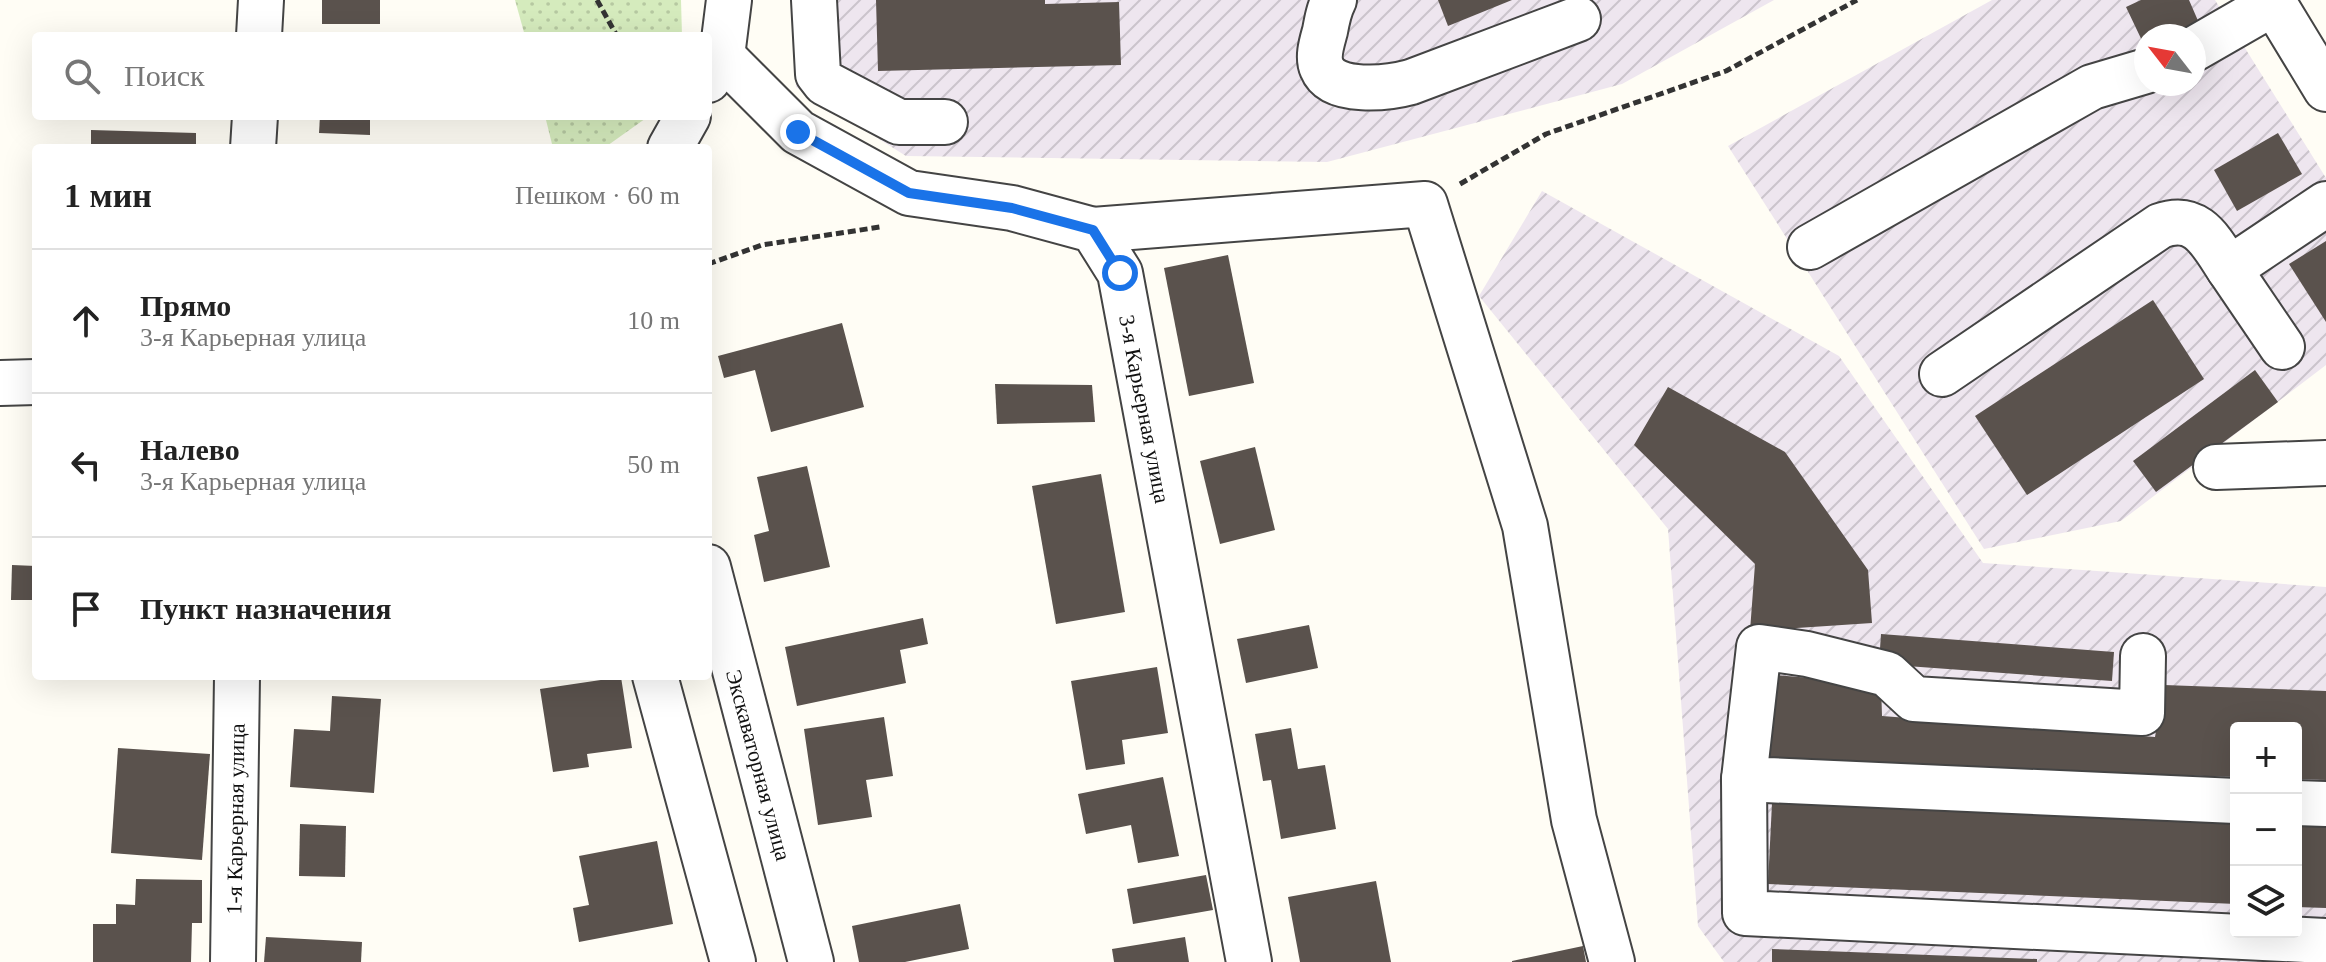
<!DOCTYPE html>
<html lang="ru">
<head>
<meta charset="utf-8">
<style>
  body { margin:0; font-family:"Times New Roman",serif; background:#f2f2f2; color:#222 }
  .controls { position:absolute; right:24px; bottom:24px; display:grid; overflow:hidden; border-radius:8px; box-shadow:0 8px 32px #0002 }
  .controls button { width:72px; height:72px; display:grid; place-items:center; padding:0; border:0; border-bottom:2px solid #e0e0e0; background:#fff; color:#222; font:40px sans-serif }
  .compass { position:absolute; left:2134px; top:24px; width:72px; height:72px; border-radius:50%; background:#fff; box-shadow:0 8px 32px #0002; rotate:301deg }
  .stop { position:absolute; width:24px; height:24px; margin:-18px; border:6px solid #1a73e8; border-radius:50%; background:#fff }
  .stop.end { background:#1a73e8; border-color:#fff; box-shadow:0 2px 8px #0008 }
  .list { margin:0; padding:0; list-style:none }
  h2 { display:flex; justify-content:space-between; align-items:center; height:104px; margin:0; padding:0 32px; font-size:34px }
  h2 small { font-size:26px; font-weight:400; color:#767676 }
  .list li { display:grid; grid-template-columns:52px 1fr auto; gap:24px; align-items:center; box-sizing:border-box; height:144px; padding:0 32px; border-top:2px solid #e0e0e0 }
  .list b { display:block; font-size:30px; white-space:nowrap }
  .list p { margin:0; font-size:26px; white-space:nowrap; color:#767676 }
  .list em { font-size:26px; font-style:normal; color:#767676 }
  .icon { flex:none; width:44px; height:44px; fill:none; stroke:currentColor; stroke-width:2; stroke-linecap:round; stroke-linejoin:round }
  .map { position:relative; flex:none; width:2326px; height:962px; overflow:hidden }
  .search { position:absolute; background:#fff; box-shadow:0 8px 32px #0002; left:32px; top:32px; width:680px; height:88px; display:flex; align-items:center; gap:20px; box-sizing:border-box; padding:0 28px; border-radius:8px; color:#767676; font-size:30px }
  .panel { position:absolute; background:#fff; box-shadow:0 8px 32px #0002; left:32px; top:144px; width:680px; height:536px; border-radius:8px }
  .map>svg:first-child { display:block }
</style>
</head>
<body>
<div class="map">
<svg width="2326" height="962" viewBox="0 0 2326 962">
  <defs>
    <pattern id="industrial-furrows" width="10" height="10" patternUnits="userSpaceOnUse" patternTransform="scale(2)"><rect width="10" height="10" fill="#eee6ef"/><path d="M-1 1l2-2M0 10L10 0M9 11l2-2" fill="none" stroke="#cbc4cc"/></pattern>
    <pattern id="garden-dots" width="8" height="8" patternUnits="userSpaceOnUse" patternTransform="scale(2)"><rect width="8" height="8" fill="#d5ebbd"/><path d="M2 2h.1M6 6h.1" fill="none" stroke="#b6c8a1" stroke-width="1.8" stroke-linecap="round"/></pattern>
  </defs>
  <rect width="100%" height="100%" fill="#fffdf5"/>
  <!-- industrial -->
  <g fill="url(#industrial-furrows)" fill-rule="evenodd">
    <polygon points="793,0 1774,0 1622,84 1327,162 906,156 796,87"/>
    <path d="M1992 0H2215L2326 178V365L2121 521 1984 549 1728 146ZM2146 36H2194V84H2146Z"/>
    <path d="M1542 191 1839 356 1983 563 2326 587V962H1724L1698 926 1668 529 1479 296ZM2236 728H2296V932H2236Z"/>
  </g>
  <!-- garden -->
  <g fill="url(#garden-dots)">
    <polygon points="515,0 681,0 682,36 525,36"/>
    <polygon points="545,116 649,116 604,148 553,148"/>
  </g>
  <!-- building -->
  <g fill="#5a524d">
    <rect x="322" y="0" width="58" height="24"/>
    <polygon points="876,0 1045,0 1045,4 1119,2 1121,65 878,71"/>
    <polygon points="1438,0 1512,0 1448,26"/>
    <polygon points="2141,0 2189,0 2199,23 2171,36 2146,36 2146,49 2126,7"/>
    <polygon points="320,116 370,116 370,135 319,133"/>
    <polygon points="91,130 196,133 196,148 91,148"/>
    <polygon points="2278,133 2302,174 2237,211 2214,170"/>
    <polygon points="2326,241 2326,322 2289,264"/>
    <polygon points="1228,255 1254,383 1189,396 1164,268"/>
    <polygon points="2153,300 2204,379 2027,495 1975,416"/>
    <polygon points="842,323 864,407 771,432 755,370 724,378 718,356"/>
    <polygon points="2255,370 2278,402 2156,492 2133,461"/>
    <polygon points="995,384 1092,385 1095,422 997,424"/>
    <polygon points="1668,387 1785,452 1868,570 1872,623 1750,631 1755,564 1634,445"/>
    <polygon points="1255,447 1275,530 1220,544 1200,461"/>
    <polygon points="807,466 830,567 764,582 754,535 769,531 757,477"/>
    <polygon points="1101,474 1125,612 1056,624 1032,486"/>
    <polygon points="12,565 36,566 36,600 11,600"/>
    <polygon points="923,618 928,644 900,650 906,683 797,706 785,647"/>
    <polygon points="1309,625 1318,668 1246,683 1237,639"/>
    <polygon points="1881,634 2114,652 2112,681 1879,664"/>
    <polygon points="1157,667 1168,733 1122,740 1125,764 1086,770 1071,681"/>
    <polygon points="1776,675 1881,684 1882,716 2155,737 2164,685 2326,691 2326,780 2296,779 2296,728 2236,728 2236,777 1769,762"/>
    <polygon points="621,677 632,748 587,754 589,767 553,772 540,689"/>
    <polygon points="332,696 381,699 374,793 290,787 294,729 330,731"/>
    <polygon points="884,717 893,776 866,780 872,817 818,825 804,729"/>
    <polygon points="1291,728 1298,769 1325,765 1336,829 1281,839 1271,780 1263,781 1255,734"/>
    <polygon points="118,748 210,754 202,860 111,853"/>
    <polygon points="1163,777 1179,856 1138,863 1131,825 1086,834 1078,794"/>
    <polygon points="1772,803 2236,823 2236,904 1768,884"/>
    <polygon points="300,824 346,826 345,877 299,876"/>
    <polygon points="2296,826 2326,827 2326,908 2296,907"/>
    <polygon points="657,841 673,924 579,942 573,908 589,905 579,856"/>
    <polygon points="1206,875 1213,910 1133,924 1127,889"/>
    <polygon points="136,879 202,880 202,923 192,923 191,962 93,962 93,924 116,924 116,904 135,905"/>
    <polygon points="1376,881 1391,962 1300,962 1288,897"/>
    <polygon points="960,904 969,949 905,962 859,962 852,926"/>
    <polygon points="266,937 362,942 361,962 264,962"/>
    <polygon points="1185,937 1189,962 1114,962 1112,949"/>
    <polygon points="1583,946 1586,962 1512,962 1512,961"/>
    <polygon points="1772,949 2037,959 2037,962 1772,962"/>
  </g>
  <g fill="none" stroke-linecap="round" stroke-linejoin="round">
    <defs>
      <g id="minor">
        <polyline points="814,0 818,74 825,83 899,122 945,122"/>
        <path d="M1334 0C1329 9 1327 20 1325 31 1322 42 1317 57 1322 68 1333 95 1389 88 1411 82L1578 19"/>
        <polyline points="2272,0 2326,89"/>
        <polyline points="259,36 261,0"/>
        <polyline points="2194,49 2274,3"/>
        <polyline points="722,56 798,132 909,193 1012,208 1093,230 1120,273 1249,962"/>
        <polyline points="708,80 722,56 729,0"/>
        <polyline points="253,148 255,116"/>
        <polyline points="670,148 688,116"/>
        <polyline points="1093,230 1425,204 1525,526 1574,820 1612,962"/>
        <polyline points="1810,247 2092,87 2146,71"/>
        <polyline points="2282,347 2229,269 2326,204"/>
        <path d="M1942 374 2160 226C2198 212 2211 242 2229 269"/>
        <polyline points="0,383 36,382"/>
        <polyline points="2216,467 2326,463"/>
        <polyline points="708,567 811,962"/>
        <polyline points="2143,656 2142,713 1914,699 1887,674 1807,654 1759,647 1744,779 2236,801"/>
        <polyline points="655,676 733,962"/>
        <polyline points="1744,779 1745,913 2326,941"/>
        <polyline points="2296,803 2326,804"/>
        <polyline points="233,962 237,676"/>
      </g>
    </defs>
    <!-- minor casing -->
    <use href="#minor" stroke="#444" stroke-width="48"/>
    <!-- path -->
    <g stroke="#333" stroke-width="5" stroke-dasharray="8 4" stroke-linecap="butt">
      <polyline points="597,0 617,36"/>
      <polyline points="1460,184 1546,134 1726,71 1857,0"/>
      <polyline points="708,264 762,245 880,227"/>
    </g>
    <!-- minor -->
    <use href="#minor" stroke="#fff" stroke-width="44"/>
  </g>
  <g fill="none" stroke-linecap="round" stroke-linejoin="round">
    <!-- route -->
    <polyline stroke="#1a73e8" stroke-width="10" points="798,132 909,193 1012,208 1093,230 1120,273"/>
  </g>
  <g text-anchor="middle" stroke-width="8" stroke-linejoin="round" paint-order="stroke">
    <!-- street labels -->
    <g font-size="22" fill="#111" stroke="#fff">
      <text transform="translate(1145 409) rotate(79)" y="8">3-я Карьерная улица</text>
      <text transform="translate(759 765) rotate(75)" y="8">Экскаваторная улица</text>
      <text transform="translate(235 819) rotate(-89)" y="8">1-я Карьерная улица</text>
    </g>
  </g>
</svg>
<div class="controls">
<button>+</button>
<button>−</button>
<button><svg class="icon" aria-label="layers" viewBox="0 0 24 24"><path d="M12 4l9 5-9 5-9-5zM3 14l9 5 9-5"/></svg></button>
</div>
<svg class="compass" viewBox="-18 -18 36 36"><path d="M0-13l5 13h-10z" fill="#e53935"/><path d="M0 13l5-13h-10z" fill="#767676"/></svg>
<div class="stop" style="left:1120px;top:273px"></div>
<div class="stop end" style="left:798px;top:132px"></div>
<div class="search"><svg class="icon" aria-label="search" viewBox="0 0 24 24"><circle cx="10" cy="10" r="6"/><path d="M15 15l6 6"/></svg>Поиск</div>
<section class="panel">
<h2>1 мин<small>Пешком · 60 m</small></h2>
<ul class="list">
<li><svg class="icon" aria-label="ahead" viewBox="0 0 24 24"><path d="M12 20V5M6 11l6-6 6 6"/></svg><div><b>Прямо</b><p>3-я Карьерная улица</p></div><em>10 m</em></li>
<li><svg class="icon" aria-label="left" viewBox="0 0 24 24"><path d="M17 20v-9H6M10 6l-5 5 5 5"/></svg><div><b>Налево</b><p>3-я Карьерная улица</p></div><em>50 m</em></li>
<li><svg class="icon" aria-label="arrive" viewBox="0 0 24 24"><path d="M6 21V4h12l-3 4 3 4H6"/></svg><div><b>Пункт назначения</b></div></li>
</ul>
</section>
</div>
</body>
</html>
